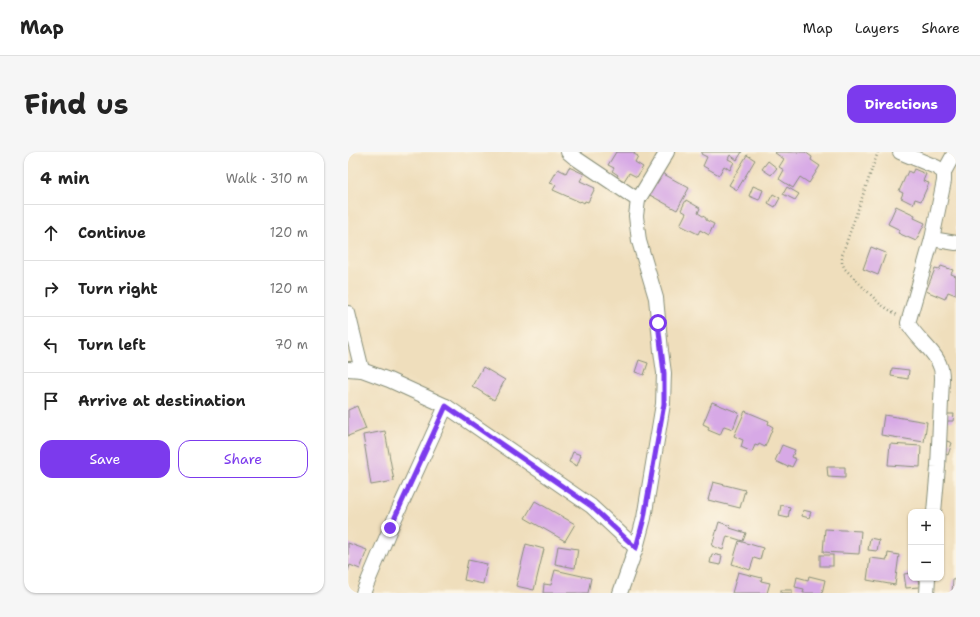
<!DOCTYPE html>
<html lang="en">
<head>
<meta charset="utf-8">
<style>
  body { margin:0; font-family:"Shantell Sans",sans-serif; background:#f6f6f6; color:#222 }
  .controls { position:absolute; right:12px; bottom:12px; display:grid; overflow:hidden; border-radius:8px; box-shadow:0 1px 3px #0004 }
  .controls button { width:36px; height:36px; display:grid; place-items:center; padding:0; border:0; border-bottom:1px solid #e0e0e0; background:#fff; color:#222; font:20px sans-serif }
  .stop { position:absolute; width:12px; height:12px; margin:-9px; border:3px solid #7c3aed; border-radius:50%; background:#fff }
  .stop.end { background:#7c3aed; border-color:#fff; box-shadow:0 1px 4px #0008 }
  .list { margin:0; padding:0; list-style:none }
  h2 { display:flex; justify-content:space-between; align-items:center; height:52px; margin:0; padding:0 16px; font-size:17px }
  h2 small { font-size:13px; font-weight:400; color:#767676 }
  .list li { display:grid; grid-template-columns:26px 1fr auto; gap:12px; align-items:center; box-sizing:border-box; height:56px; padding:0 16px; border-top:1px solid #e0e0e0 }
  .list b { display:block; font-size:15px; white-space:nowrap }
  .list em { font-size:13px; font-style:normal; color:#767676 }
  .actions { display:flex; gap:8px; padding:12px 16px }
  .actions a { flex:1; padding:9px 0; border:1px solid #7c3aed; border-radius:12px; text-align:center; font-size:14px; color:#7c3aed }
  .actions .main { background:#7c3aed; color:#fff }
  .icon { flex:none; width:22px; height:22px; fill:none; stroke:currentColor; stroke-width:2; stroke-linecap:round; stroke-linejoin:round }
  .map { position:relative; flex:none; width:608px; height:441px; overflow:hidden; border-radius:12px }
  header { display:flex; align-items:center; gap:24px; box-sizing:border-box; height:56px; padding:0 20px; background:#fff; border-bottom:1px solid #e0e0e0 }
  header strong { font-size:19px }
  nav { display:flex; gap:22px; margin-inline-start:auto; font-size:14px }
  .intro { display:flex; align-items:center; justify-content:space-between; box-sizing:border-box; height:96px; padding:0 24px }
  h1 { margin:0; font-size:28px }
  .button { padding:10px 18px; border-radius:12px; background:#7c3aed; color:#fff; font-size:14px; font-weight:700 }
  main { display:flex; gap:24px; padding:0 24px }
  aside { flex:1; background:#fff; border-radius:12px; box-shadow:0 1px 3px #0004 }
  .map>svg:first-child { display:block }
</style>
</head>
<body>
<header>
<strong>Map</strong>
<nav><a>Map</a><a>Layers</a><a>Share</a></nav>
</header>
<div class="intro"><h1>Find us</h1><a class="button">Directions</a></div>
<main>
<aside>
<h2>4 min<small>Walk · 310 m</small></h2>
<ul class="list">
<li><svg class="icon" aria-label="ahead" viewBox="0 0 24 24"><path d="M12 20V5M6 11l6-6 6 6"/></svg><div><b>Continue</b></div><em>120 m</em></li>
<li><svg class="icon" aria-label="right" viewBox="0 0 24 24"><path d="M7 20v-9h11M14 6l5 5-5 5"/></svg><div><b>Turn right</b></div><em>120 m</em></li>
<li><svg class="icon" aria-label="left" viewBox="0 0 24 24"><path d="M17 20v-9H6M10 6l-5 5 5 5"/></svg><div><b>Turn left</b></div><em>70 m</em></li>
<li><svg class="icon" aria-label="arrive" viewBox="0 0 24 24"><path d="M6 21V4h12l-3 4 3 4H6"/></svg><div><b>Arrive at destination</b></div></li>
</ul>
<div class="actions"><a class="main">Save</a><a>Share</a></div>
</aside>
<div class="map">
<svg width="608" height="441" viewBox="0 0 608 441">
  <rect width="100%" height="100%" fill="#fcf5e5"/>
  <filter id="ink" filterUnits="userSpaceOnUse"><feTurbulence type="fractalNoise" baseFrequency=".025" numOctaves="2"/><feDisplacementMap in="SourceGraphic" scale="8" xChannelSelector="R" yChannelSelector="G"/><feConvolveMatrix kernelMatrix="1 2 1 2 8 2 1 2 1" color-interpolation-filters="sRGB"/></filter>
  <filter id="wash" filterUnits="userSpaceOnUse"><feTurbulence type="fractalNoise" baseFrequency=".012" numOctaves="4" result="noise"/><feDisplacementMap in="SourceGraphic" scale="16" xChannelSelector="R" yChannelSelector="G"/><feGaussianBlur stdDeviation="0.9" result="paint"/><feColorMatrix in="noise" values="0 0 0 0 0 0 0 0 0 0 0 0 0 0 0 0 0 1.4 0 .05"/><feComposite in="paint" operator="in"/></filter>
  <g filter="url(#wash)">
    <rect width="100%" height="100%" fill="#efdebc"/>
    <g id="blocks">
      <!-- building -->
      <g fill="#d7a9e6">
        <polygon points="268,0 287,0 286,2 290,4 287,10 295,15 289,25 281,21 276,29 269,25 270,23 264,19 266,16 260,13"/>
        <polygon points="354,0 394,0 389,8 382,3 380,7 386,10 382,18 376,14 371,23 355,14 359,5 353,2"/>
        <polygon points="428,0 457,0 464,5 463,8 472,14 461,31 452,25 445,36 431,27 436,18 431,15 436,7 427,1"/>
        <polygon points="399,3 407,8 389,38 381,33"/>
        <polygon points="420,9 429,16 423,23 414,17"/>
        <polygon points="221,15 236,22 232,29 247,36 240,50 237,49 236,51 233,49 232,50 205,38 208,33 202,31 210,17 218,21"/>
        <polygon points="566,17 578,22 575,29 581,31 573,49 567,47 565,52 553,46 555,41 551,39 560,19 564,21"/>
        <polygon points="312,20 341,36 329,58 300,42"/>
        <polygon points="405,34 415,38 411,48 401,44"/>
        <polygon points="439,35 451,42 447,48 435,42"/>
        <polygon points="425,42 432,46 427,55 420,51"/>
        <polygon points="338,48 352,56 350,61 358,66 358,68 366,72 361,83 352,78 350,82 332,73 338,61 333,58"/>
        <polygon points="548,54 567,63 566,66 577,71 568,89 550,81 552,78 540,72"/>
        <polygon points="523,95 538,101 530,123 515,117"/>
        <polygon points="593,114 605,118 603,122 608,124 608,143 600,140 597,147 578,139 587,117 591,118"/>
        <polygon points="291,208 300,211 296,223 287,220"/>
        <polygon points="135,215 157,228 146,248 124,234"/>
        <polygon points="544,216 561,218 560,227 543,224"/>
        <polygon points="364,250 391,261 385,277 376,274 372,283 360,278 361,275 355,272"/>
        <polygon points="9,254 18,277 0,284 0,258"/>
        <polygon points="397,259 421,269 420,272 425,275 417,295 411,292 410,294 407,293 404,300 393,295 395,288 386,284"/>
        <polygon points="599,262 606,262 605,269 598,269"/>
        <polygon points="536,263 579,270 576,290 533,283"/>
        <polygon points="37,279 46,329 23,333 15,283"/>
        <polygon points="599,289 604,291 600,303 595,301"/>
        <polygon points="542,292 573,294 572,315 540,313"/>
        <polygon points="434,293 447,298 444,305 448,307 444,315 440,313 440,315 427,309"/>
        <polygon points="225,300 233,303 229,314 221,310"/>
        <polygon points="479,315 497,315 497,326 480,325"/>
        <polygon points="365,330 397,338 392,356 360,348"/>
        <polygon points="187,349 227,372 217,389 177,366"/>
        <polygon points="433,353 442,355 440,366 431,364"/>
        <polygon points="455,358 463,360 461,366 454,364"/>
        <polygon points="371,370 383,374 382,376 398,381 395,389 379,384 375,398 364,394"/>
        <polygon points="477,377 513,379 511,402 475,400"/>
        <polygon points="522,386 531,388 529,399 520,398"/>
        <polygon points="391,389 415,396 412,408 406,406 402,418 384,412"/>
        <polygon points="0,391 19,398 12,417 2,413 0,419"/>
        <polygon points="178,392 196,397 186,438 168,434"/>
        <polygon points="210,394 230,397 227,416 207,412"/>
        <polygon points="540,401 551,403 547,433 519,428 522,406 539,408"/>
        <polygon points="364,402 374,404 372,413 362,411"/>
        <rect x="472" y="403" width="13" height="11"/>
        <polygon points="120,408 139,412 135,432 116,428"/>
        <polygon points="207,418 243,426 240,441 195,441 196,432 203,433"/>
        <polygon points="390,420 414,426 413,429 422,431 419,441 384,441"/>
        <polygon points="563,421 563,426 570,426 571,435 558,436 556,422"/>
        <polygon points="461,424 477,428 474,441 455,441 456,437 447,435 449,425 460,428"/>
        <polygon points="605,427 608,427 608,441 604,441"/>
        <rect x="433" y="438" width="11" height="3"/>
      </g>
    </g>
  </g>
  <g filter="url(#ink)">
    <use href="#blocks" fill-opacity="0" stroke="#878e78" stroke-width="1"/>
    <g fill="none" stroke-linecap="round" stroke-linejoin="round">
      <defs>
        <g id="street">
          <polyline points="220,0 226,5 290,48"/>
          <path d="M552 0 588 15 596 20V29L584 87 560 171C567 185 588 200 592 214 594 218 594 223 594 227L590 315 586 360"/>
          <polyline points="596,20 607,0"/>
          <polyline points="584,87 608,91"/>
          <polyline points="0,161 14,218"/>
          <polyline points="0,217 14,218 41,228 98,254 243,354 288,396"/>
          <polyline points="15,441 42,377 98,254"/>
          <polyline points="272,441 288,396 296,366 315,252 316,221 313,199 308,146 291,89 288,64 290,48 319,0"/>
          <polyline points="579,441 580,426"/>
        </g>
      </defs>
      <!-- street casing -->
      <use href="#street" stroke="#878e78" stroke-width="16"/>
      <!-- path -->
      <polyline stroke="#878e78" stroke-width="2.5" stroke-dasharray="1 3" stroke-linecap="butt" points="530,0 494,103 494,111 497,117 532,152 549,163"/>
      <!-- street -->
      <use href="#street" stroke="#fff" stroke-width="14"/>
    </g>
  </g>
  <g fill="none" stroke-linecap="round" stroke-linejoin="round" filter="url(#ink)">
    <!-- route -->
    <polyline stroke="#7c3aed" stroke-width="5" points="42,376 98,254 243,354 288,396 296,366 316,252 316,221 310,171"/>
  </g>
</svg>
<div class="controls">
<button>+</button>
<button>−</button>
</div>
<div class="stop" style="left:310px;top:171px"></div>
<div class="stop end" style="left:42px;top:376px"></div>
</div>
</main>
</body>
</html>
